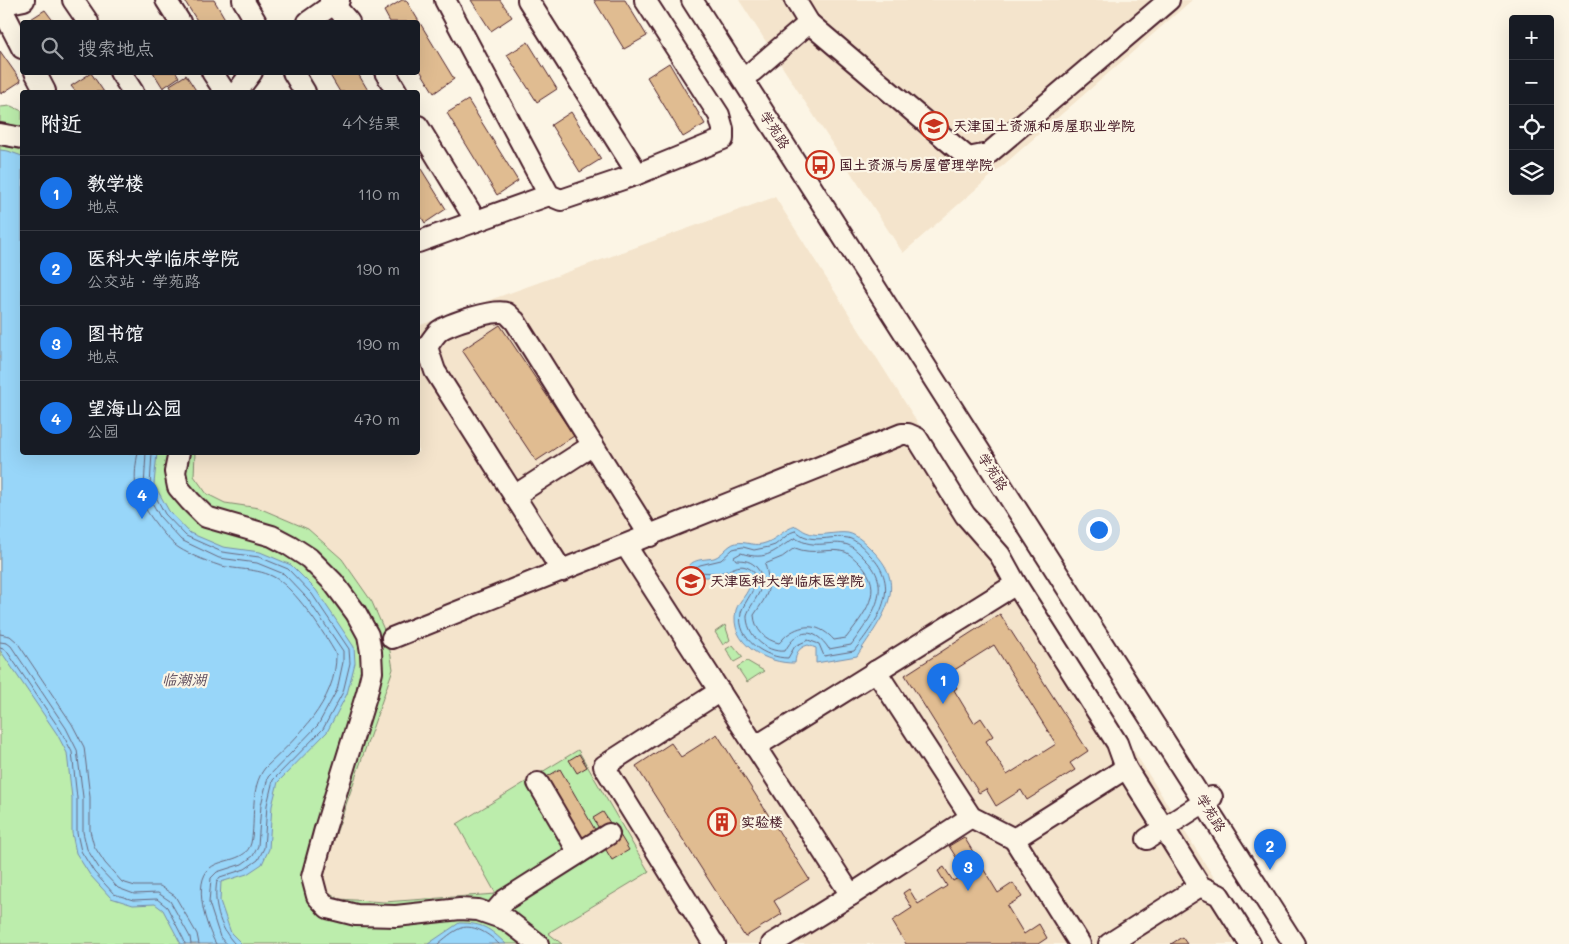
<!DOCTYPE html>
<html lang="zh">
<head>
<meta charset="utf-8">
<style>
  body { margin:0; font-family:Mali,"LXGW WenKai TC",sans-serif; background:#242831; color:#f1f3f6 }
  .controls { position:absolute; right:15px; top:15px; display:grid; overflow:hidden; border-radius:5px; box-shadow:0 5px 20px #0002 }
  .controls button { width:45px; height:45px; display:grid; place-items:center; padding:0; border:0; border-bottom:1px solid #363941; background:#171b24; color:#f1f3f6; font:25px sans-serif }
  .you { position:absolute; left:1098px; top:529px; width:18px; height:18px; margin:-12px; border:4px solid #fff; border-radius:50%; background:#1a73e8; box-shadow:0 0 0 8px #1a73e833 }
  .badge { display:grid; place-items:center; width:32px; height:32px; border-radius:50%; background:#1a73e8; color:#fff; font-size:16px; font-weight:700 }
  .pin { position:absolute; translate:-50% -41px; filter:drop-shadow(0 1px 2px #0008) }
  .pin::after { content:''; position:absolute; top:26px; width:18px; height:15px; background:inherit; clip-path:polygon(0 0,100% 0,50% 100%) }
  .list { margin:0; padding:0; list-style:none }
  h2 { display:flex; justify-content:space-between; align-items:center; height:65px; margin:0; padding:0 20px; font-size:21px }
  h2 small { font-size:16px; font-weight:400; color:#9ea1a6 }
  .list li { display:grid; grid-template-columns:32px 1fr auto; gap:15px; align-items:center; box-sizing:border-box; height:75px; padding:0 20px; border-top:1px solid #363941 }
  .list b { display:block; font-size:19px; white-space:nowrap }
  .list p { margin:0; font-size:16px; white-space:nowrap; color:#9ea1a6 }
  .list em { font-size:16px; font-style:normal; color:#9ea1a6 }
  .icon { flex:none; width:28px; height:28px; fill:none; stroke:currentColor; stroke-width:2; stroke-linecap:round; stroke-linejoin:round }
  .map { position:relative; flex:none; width:1569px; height:944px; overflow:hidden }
  .search { position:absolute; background:#171b24; box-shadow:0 5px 20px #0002; left:20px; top:20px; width:400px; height:55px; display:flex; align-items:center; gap:12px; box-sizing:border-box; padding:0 18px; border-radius:5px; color:#9ea1a6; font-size:19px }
  .panel { position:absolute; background:#171b24; box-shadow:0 5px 20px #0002; left:20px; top:90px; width:400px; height:365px; border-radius:5px }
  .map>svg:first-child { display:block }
</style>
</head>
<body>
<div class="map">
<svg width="1569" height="944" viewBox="0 0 1569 944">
  <rect width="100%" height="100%" fill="#fcf5e5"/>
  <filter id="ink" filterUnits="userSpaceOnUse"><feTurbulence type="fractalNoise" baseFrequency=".02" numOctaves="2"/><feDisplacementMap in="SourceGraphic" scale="10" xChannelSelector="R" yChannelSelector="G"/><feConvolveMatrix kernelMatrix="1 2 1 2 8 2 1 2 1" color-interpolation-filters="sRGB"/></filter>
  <g filter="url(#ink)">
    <!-- built -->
    <g fill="#f4e4cc">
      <polygon points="739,0 1192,0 903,253"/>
      <polygon points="775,197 978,518 985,516 1256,944 562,944 496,894 384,902 339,899 326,890 322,883 322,874 371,602 342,560 308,529 259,508 225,503 207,494 194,476 195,453 418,452 418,326"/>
    </g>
    <!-- green -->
    <g fill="#bcedac" stroke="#83866c">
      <polygon points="11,106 22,111 22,452 195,453 194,476 207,494 225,503 259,508 308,529 342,559 372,602 388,639 393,669 322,874 322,883 326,890 339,899 384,902 496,894 457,824 578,750 649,872 548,933 562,944 0,944 0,107"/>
      <polygon points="725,625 730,640 723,645 715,632"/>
      <polygon points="733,645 743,657 734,662 726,649"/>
      <polygon points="747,661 764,671 747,682 737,667"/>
    </g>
    <!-- water -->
    <g fill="#98d6f9" stroke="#798da7">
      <polygon points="0,150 8,151 22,156 22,452 157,453 154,484 169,511 190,533 223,547 260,552 291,565 316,590 354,647 355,663 347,694 327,732 278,782 272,806 269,849 262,864 247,874 221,882 220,901 231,933 242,944 181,944 163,910 155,904 133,905 111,898 90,875 76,853 72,833 72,798 67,753 57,734 0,650"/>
      <path d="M796 526C800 528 803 531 806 532 818 538 835 531 848 533 858 535 867 545 873 551 911 588 879 621 857 656L816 663V648L808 645C798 648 796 653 795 663 767 664 728 644 736 610 739 600 749 594 750 583 751 576 748 573 742 571L722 577H696L688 573 687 570C691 558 704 560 714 558 723 555 727 545 736 543 745 541 753 546 762 544 776 541 783 529 796 526Z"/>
      <path d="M459 923C483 923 489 928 506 944H428Z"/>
    </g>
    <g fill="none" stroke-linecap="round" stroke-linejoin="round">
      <!-- shore -->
      <g stroke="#69687d" stroke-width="1">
        <path d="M138 452C136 463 134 476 136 487 139 504 165 539 179 548 190 555 206 561 218 565 238 571 262 567 280 581 299 595 324 633 336 654 337 702 296 738 265 768 249 788 256 820 251 843 246 862 222 858 210 868 192 883 206 927 216 944"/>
        <polyline points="146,452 144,488 160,517 181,540 219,558 257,563 284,574 307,598 343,651 343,662 337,690 318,725 268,777 261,805 258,846 253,856 242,864 217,872 211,878 209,903 220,937 226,944"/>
        <path d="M152 452 150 486 165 514 186 536 222 552 259 557 288 569 312 594 349 649 350 663 343 692 323 729 273 780 267 805 264 848 258 860 245 869 220 877 217 881C213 902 219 928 235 944"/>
        <path d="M796 531C799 533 802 536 806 537 819 542 834 535 848 538 856 540 864 548 869 554 903 587 878 620 854 651L824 656 819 644 808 640 795 646 788 658C766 658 736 640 741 613 743 601 770 576 746 567 738 564 731 570 724 572 716 574 705 572 697 572L694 571 695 568 700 565 721 560 733 549 737 548 743 547 754 550 769 547 775 545 790 533Z"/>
        <path d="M795 538C817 551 830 539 848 545 855 548 861 555 866 560 895 588 870 619 851 645L829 649C815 627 797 628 785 651 765 653 746 634 747 615 752 600 771 585 757 568 752 561 744 560 736 560L734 557 741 553C768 562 774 550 795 538Z"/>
        <path d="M795 548C814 556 828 547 845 552 850 554 856 560 860 564 886 590 864 614 846 638L834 640C821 625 804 622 787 635 784 637 782 641 779 643 765 640 755 630 754 615 769 593 772 589 765 564L782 557Z"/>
        <polyline points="0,634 10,636 17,642 72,724 84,747 90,797 90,831 94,846 105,863 122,882 135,886 160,886 175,896 197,934 199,944"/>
        <polyline points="0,642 7,643 11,646 66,728 77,750 83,797 83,832 87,849 99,868 118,888 134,894 158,893 170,901 190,937 191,944"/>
        <polyline points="0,648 6,650 61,731 72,752 77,798 77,833 81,851 94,872 114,894 133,900 157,899 167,907 184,940 185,944"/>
        <path d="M438 944C444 939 453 931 461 928 475 924 490 935 499 944"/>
      </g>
    </g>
    <!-- building -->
    <g fill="#e0bc91" stroke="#4a1f2b" fill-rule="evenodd">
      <polygon points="184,0 214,0 227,22 198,22"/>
      <polygon points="402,0 406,0 454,79 434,93 418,67 418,22 390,22 384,11"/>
      <polygon points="471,0 500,0 512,17 491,31"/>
      <polygon points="594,0 625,0 647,36 624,49"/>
      <polygon points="45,10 54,22 26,22"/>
      <polygon points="528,42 557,89 537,102 507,55"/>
      <polygon points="0,51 21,81 1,94 0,92"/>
      <polygon points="669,63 705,124 683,137 647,77"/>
      <polygon points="153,72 176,72 179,77 163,88"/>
      <polygon points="328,72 357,72 369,92 340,92"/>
      <polygon points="91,73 104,92 76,92 71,86"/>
      <polygon points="186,75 197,92 174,92 170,85"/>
      <polygon points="468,100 518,181 497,195 447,113"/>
      <polygon points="571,112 601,159 580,172 551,125"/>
      <polygon points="418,164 446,209 425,223 418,211"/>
      <polygon points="500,325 574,436 536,461 462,350"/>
      <path d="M1000 614 1088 751 1070 763 1075 770 1027 800 1021 790 996 806 986 789 979 793 905 675ZM994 645 1056 744 1007 775 986 741 993 736 981 718 974 723 954 690 957 688 948 674Z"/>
      <polygon points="717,734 809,879 774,901 782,914 745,937 636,766 671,743 681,757"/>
      <polygon points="579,754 587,767 577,773 569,760"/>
      <polygon points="560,769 598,835 584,843 545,778"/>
      <polygon points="603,812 612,826 601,832 593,818"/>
      <polygon points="620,835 629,850 612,860 603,845"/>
      <polygon points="964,837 998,893 1013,883 1022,897 1007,906 1024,934 1039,924 1047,938 1038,944 906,944 892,921 912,908 903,893 909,889 918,904 947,886 938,871 944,867 953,881 966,873 949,846"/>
      <polygon points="1182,937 1187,944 1171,944"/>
    </g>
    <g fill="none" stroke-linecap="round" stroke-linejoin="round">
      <defs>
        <g id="minor">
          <polyline points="73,0 88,22"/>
          <polyline points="166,0 180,22"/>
          <polyline points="243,0 256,22"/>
          <polyline points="330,0 349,22"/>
          <polyline points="445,0 549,195 561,200 635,175 723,139 723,129 719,115 645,0"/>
          <polyline points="528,0 632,165 635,175"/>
          <polyline points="692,0 1294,944"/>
          <polyline points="795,0 809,23 968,158 988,154 1169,0"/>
          <polyline points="0,5 22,48"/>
          <polyline points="0,5 24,0"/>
          <polyline points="308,22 339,0"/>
          <polyline points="35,72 45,91"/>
          <polyline points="120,72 133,92"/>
          <polyline points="212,72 225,92"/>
          <polyline points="293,72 305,92"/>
          <polyline points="385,72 397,92"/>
          <polyline points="752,72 809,23"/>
          <polyline points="237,92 252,72"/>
          <polyline points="418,126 476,221"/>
          <polyline points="0,134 22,138"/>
          <polyline points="418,242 549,195"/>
          <polyline points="179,452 175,472 178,487 190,501 206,517 272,536 289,545 309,558 333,582 356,613 368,635 371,652 372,672 367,693 325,829 312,877 317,896 328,908 356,915 396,916 460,909 478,910 507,920 538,944"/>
          <polyline points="514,496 593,445"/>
          <polyline points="626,546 851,895"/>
          <path d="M562 571 435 371 427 347C431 341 434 336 439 331 448 324 496 308 506 313 509 314 512 319 515 321L650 536"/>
          <polyline points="392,638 902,434 908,434 917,438 965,515 1000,555 1016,584"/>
          <polyline points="876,671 971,817 1014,839"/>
          <polyline points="755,747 1016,584 1117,743 1126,768 1200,886 1219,895 1250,944"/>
          <polyline points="538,783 579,853"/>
          <polyline points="1147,839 1212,797"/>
          <polyline points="493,914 505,900 609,834"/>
          <polyline points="715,944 712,941 604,766 720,691"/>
          <polyline points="772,944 851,895 971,817"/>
          <polyline points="1080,944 1014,839 1126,768"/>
          <polyline points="1109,944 1200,886"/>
        </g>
      </defs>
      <!-- minor casing -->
      <use href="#minor" stroke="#4a1f2b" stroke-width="24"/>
      <!-- minor -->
      <use href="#minor" stroke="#fcf5e5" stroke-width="20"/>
    </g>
  </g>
  <!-- icons -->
  <defs>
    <symbol id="university-ring" viewBox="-11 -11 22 22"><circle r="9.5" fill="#fcf5e5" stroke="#c8321e" stroke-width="1.5"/><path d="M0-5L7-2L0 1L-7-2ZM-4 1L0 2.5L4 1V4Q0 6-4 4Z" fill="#c8321e"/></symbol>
    <symbol id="bus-ring" viewBox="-11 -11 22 22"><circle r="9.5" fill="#fcf5e5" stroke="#c8321e" stroke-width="1.5"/><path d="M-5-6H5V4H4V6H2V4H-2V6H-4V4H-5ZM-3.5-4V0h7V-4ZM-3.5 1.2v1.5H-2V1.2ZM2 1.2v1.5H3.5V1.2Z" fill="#c8321e"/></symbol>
    <symbol id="building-ring" viewBox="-11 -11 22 22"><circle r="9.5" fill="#fcf5e5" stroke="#c8321e" stroke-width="1.5"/><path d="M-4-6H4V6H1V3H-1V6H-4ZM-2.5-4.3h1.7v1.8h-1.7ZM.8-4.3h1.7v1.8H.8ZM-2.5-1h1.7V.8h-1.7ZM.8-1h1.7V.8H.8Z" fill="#c8321e"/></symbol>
  </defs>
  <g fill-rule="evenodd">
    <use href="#university-ring" x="918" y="110" width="32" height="32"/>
    <use href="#bus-ring" x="804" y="149" width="32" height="32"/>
    <use href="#university-ring" x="675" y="565" width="32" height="32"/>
    <use href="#building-ring" x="706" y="806" width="32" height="32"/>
  </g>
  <g text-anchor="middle" stroke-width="4.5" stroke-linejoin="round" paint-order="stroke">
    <!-- poi labels -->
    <g font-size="14" font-weight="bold" fill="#4a1f2b" stroke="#fcf5e5" text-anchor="start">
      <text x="953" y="131">天津国土资源和房屋职业学院</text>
      <text x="839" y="170">国土资源与房屋管理学院</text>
      <text x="710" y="586">天津医科大学临床医学院</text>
      <text x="741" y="827">实验楼</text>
    </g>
    <!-- street labels -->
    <g font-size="14" fill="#4a1f2b" stroke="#fcf5e5">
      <text transform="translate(775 130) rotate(57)" y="5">学苑路</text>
      <text transform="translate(993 472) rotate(57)" y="5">学苑路</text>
      <text transform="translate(1211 813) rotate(58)" y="5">学苑路</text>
    </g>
    <!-- water labels -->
    <g font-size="15" font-style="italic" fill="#5e4d5e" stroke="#fcf5e5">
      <text x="184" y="685">临潮湖</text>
    </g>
  </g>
</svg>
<div class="controls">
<button>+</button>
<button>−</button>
<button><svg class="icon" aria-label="locate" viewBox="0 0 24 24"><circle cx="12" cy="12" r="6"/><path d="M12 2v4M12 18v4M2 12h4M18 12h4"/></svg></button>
<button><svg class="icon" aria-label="layers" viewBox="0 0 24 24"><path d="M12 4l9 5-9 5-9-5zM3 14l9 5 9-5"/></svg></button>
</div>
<div class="you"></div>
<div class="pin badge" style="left:943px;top:704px">1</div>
<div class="pin badge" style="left:1270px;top:870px">2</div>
<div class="pin badge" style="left:968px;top:891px">3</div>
<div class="pin badge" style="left:142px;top:519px">4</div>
<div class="search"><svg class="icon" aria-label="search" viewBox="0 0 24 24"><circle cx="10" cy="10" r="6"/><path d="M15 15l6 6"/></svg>搜索地点</div>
<section class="panel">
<h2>附近<small>4个结果</small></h2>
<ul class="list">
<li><span class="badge">1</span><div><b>教学楼</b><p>地点</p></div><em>110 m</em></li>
<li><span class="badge">2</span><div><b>医科大学临床学院</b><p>公交站 · 学苑路</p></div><em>190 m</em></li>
<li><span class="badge">3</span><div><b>图书馆</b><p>地点</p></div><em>190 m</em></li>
<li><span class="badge">4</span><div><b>望海山公园</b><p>公园</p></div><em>470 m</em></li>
</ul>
</section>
</div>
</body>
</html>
